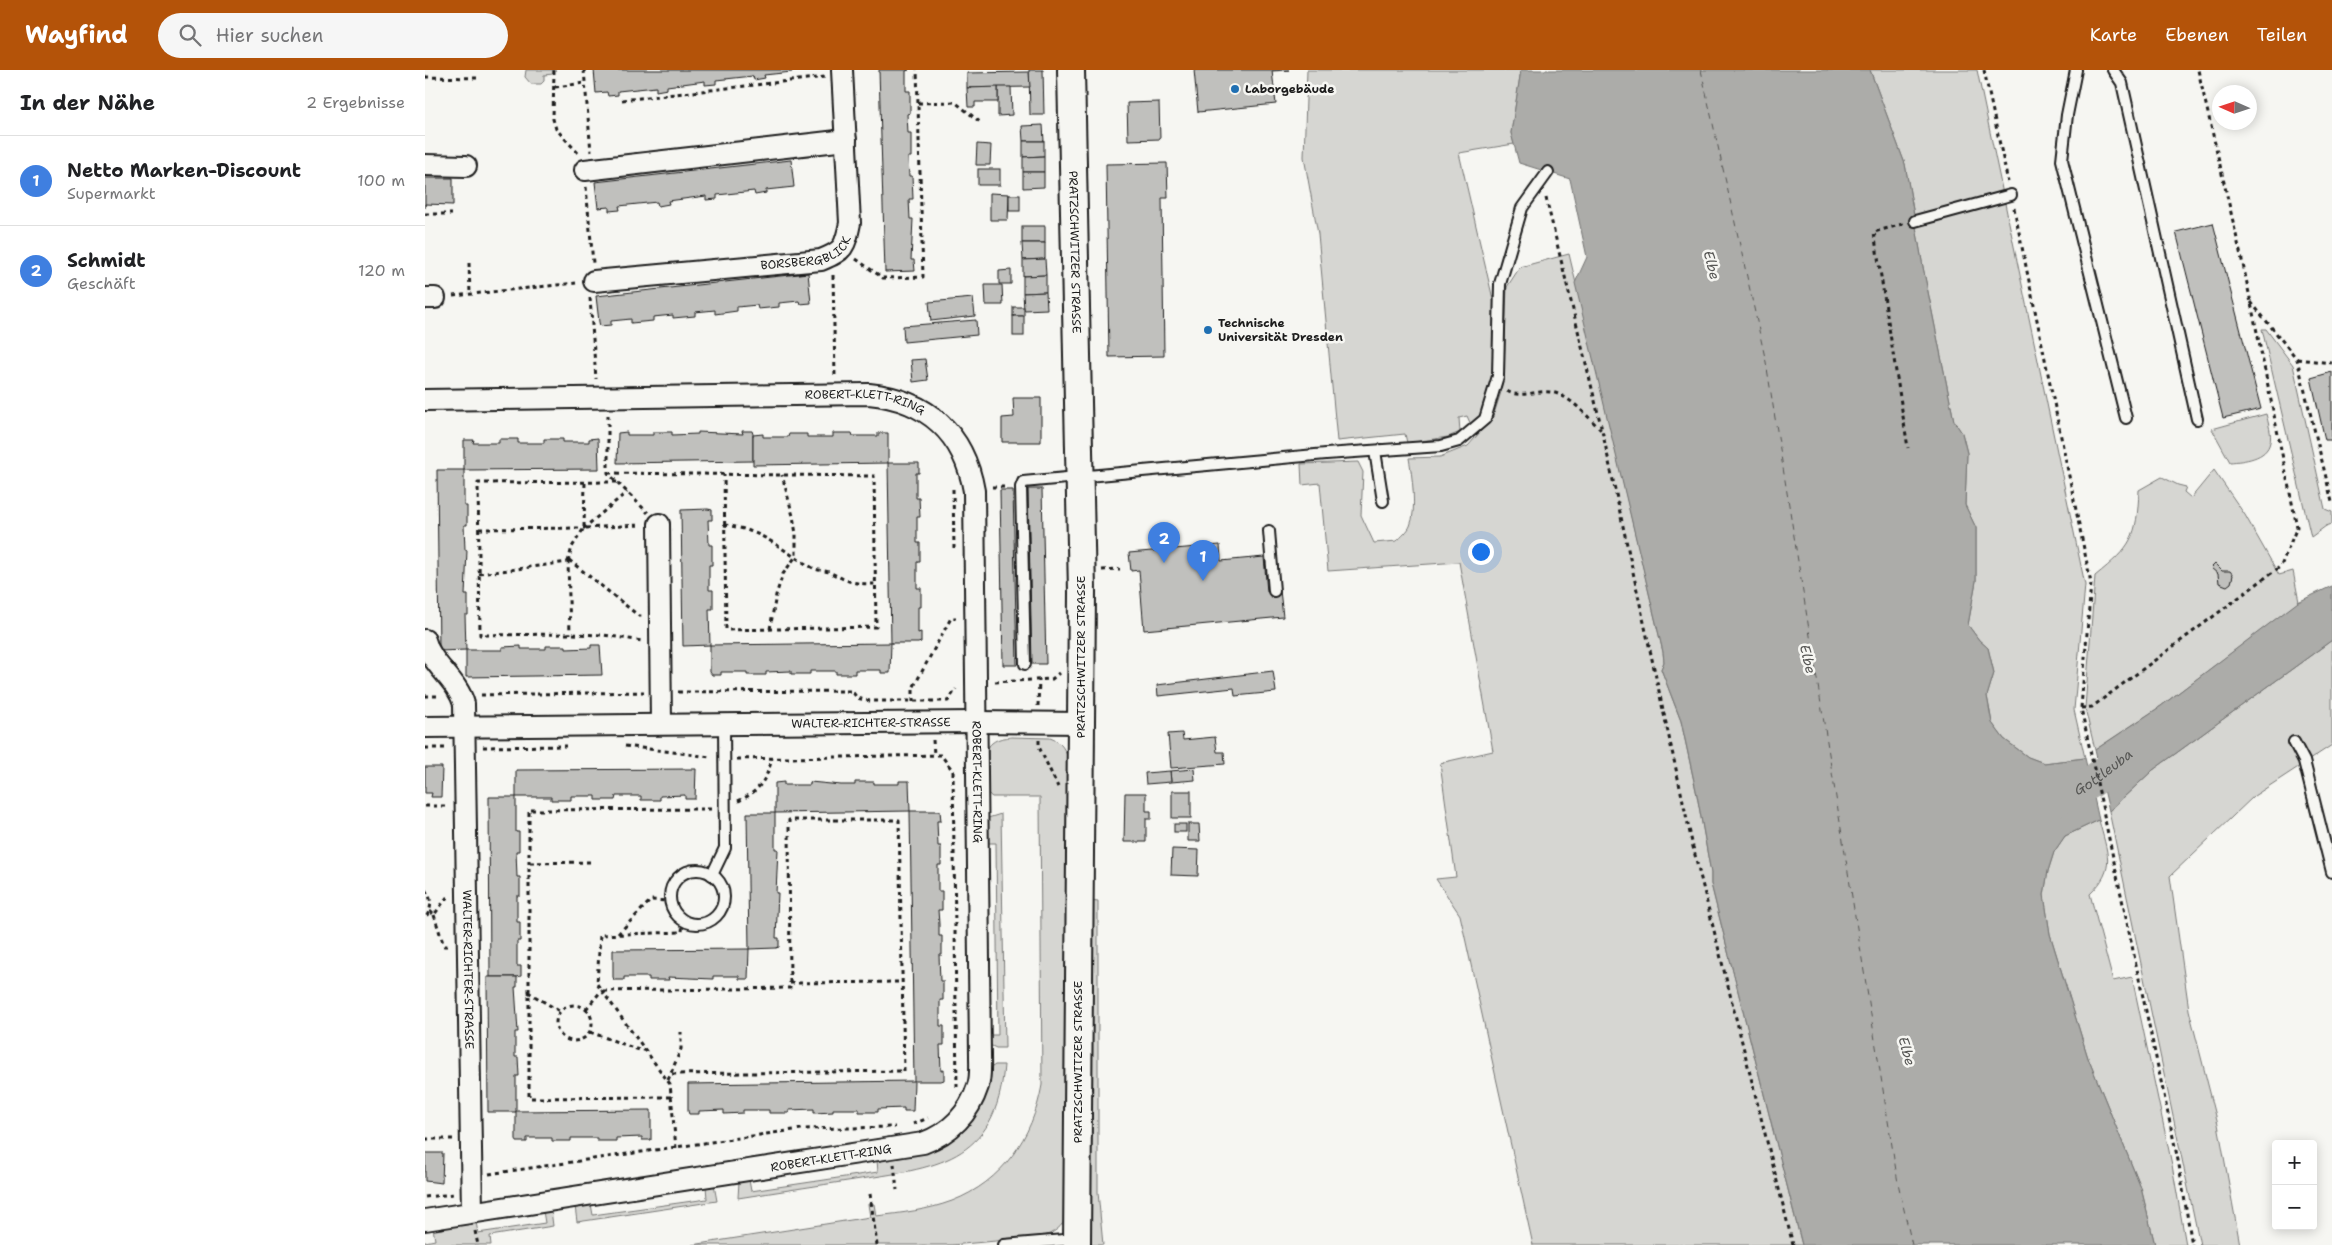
<!DOCTYPE html>
<html lang="de">
<head>
<meta charset="utf-8">
<style>
  body { margin:0; font-family:"Shantell Sans",sans-serif; background:#f6f6f6; color:#202124 }
  .controls { position:absolute; right:15px; bottom:15px; display:grid; overflow:hidden; border-radius:5px; box-shadow:0 2px 12px #0003 }
  .controls button { width:45px; height:45px; display:grid; place-items:center; padding:0; border:0; border-bottom:1px solid #e0e0e0; background:#fff; color:#202124; font:25px sans-serif }
  .compass { position:absolute; left:1787px; top:15px; width:45px; height:45px; border-radius:50%; background:#fff; box-shadow:0 2px 12px #0003; rotate:273deg }
  .you { position:absolute; left:1055px; top:481px; width:18px; height:18px; margin:-12px; border:4px solid #fff; border-radius:50%; background:#1a73e8; box-shadow:0 0 0 8px #1a73e833 }
  .badge { display:grid; place-items:center; width:32px; height:32px; border-radius:50%; background:#b45309; color:#fff; font-size:16px; font-weight:700 }
  .pin { position:absolute; translate:-50% -41px; filter:drop-shadow(0 1px 2px #0008) }
  .pin::after { content:''; position:absolute; top:26px; width:18px; height:15px; background:inherit; clip-path:polygon(0 0,100% 0,50% 100%) }
  .list { margin:0; padding:0; list-style:none }
  h2 { display:flex; justify-content:space-between; align-items:center; height:65px; margin:0; padding:0 20px; font-size:21px }
  h2 small { font-size:16px; font-weight:400; color:#757577 }
  .list li { display:grid; grid-template-columns:32px 1fr auto; gap:15px; align-items:center; box-sizing:border-box; height:90px; padding:0 20px; border-top:1px solid #e0e0e0 }
  .list b { display:block; font-size:19px; white-space:nowrap }
  .list p { margin:0; font-size:16px; white-space:nowrap; color:#757577 }
  .list em { font-size:16px; font-style:normal; color:#757577 }
  .icon { flex:none; width:28px; height:28px; fill:none; stroke:currentColor; stroke-width:2; stroke-linecap:round; stroke-linejoin:round }
  .map { position:relative; flex:none; width:1907px; height:1175px; overflow:hidden }
  header { display:flex; align-items:center; gap:30px; box-sizing:border-box; height:70px; padding:0 25px; background:#b45309; color:#fff }
  header strong { font-size:24px }
  nav { display:flex; gap:28px; margin-inline-start:auto; font-size:18px }
  .search { width:350px; height:45px; background:#f6f6f6; display:flex; align-items:center; gap:12px; box-sizing:border-box; padding:0 18px; border-radius:28px; color:#757577; font-size:19px }
  main { display:flex }
  aside { flex:1; background:#fff }
  .map>svg:first-child { display:block }
</style>
</head>
<body>
<header>
<strong>Wayfind</strong>
<div class="search"><svg class="icon" aria-label="search" viewBox="0 0 24 24"><circle cx="10" cy="10" r="6"/><path d="M15 15l6 6"/></svg>Hier suchen</div>
<nav><a>Karte</a><a>Ebenen</a><a>Teilen</a></nav>
</header>
<main>
<aside>
<h2>In der Nähe<small>2 Ergebnisse</small></h2>
<ul class="list">
<li><span class="badge" style="background:#3f7fe0">1</span><div><b>Netto Marken-Discount</b><p>Supermarkt</p></div><em>100 m</em></li>
<li><span class="badge" style="background:#3f7fe0">2</span><div><b>Schmidt</b><p>Geschäft</p></div><em>120 m</em></li>
</ul>
</aside>
<div class="map">
<svg width="1907" height="1175" viewBox="0 0 1907 1175">
  <rect width="100%" height="100%" fill="#f6f6f2"/>
  <filter id="ink" filterUnits="userSpaceOnUse"><feTurbulence type="fractalNoise" baseFrequency=".02" numOctaves="2"/><feDisplacementMap in="SourceGraphic" scale="10" xChannelSelector="R" yChannelSelector="G"/><feConvolveMatrix kernelMatrix="1 2 1 2 8 2 1 2 1" color-interpolation-filters="sRGB"/></filter>
  <g filter="url(#ink)">
    <!-- green -->
    <g fill="#d6d6d2" stroke="#797977">
      <polygon points="101,0 128,0 128,4 119,5 119,11 116,14 106,14 100,7"/>
      <polygon points="882,0 1096,0 1086,63 1089,74 1034,83 1070,238 1068,306 1061,334 1054,348 1046,355 1042,346 1034,348 1035,362 1023,367 982,373 980,364 912,371 893,164 879,87"/>
      <polygon points="1445,0 1552,0 1660,515 1649,640 1660,688 1619,693 1603,687 1579,669 1567,653 1562,626 1569,603 1563,578 1554,570 1543,555 1551,511 1551,458 1540,435 1542,383 1537,363 1529,351 1498,197 1480,94"/>
      <path d="M1144 184 1238 582 1239 592 1236 599 1256 651 1272 725 1286 803V814L1377 1175H1108L1035 845 1011 809 1031 807 1015 693 1068 681 1034 492 903 501 895 413 877 415 876 394 933 392 938 402 936 445 949 473 972 471C976 467 983 461 985 456 992 441 987 404 984 388L1015 387 1043 376 1068 347 1076 322 1079 298 1082 217 1095 197Z"/>
      <polygon points="1837,259 1841,259 1868,295 1900,439 1907,442 1907,454 1901,456 1886,467"/>
      <path d="M1841 344C1843 352 1847 365 1845 372 1842 389 1818 391 1805 392L1787 359Z"/>
      <path d="M1789 400 1820 445 1854 505 1868 501 1874 532 1736 636 1670 680 1660 638 1670 506C1707 476 1712 468 1714 420L1737 407 1753 415 1761 417 1759 422 1766 428Z"/>
      <polygon points="1907,570 1907,675 1829,726 1745,806 1764,940 1793,1054 1815,1175 1775,1175 1684,741 1728,700"/>
      <path d="M586 667 625 668C637 672 640 680 644 691L642 1145C637 1158 629 1163 616 1167L526 1175H267L445 1147 443 1134H449L451 1146C477 1143 503 1140 527 1131 577 1112 608 1067 617 1015L615 727H567C555 720 556 681 567 673 573 668 580 668 586 667Z"/>
      <polygon points="576,744 580,978 571,978 565,975 561,965 573,965 571,773 559,773 558,758 563,748"/>
      <path d="M1674 750C1682 783 1692 798 1665 824L1688 911 1707 907 1747 1095 1761 1175H1730L1716 1118 1663 988 1625 864 1619 825 1623 801 1629 782 1640 766Z"/>
      <polygon points="664,830 673,831 673,1122 678,1175 664,1175"/>
      <path d="M570 995H579C572 1093 509 1098 429 1110 390 1116 351 1122 313 1128L314 1111 324 1110 326 1121 453 1102 452 1090 497 1082 564 999Z"/>
      <polygon points="289,1115 292,1131 152,1152 150,1136 166,1134 168,1145 282,1129 281,1116"/>
      <polygon points="126,1140 128,1156 65,1166 66,1175 0,1175 0,1172 10,1170 8,1158 51,1152 53,1163 120,1153 118,1141"/>
    </g>
    <!-- water -->
    <g fill="#acaca9" stroke="#727271">
      <polygon points="1096,0 1445,0 1480,94 1498,197 1529,351 1537,363 1542,383 1540,435 1551,458 1551,511 1543,555 1554,570 1563,578 1569,603 1562,626 1567,653 1579,669 1603,687 1619,693 1660,688 1674,750 1640,766 1629,782 1623,801 1619,825 1625,864 1663,988 1716,1118 1730,1175 1377,1175 1286,814 1286,803 1272,725 1256,651 1236,599 1239,592 1238,582 1150,213 1162,187 1145,109 1094,93 1086,63"/>
      <polygon points="1907,516 1907,570 1728,700 1684,741 1670,680 1736,636 1873,532"/>
    </g>
    <g fill="none" stroke-linecap="round" stroke-linejoin="round">
      <!-- river -->
      <path stroke="#acaca9" stroke-width="32" id="s1" d="M1627 733 1665 713 1711 678"/>
      <!-- ferry -->
      <polyline stroke="#565654" stroke-width="1" stroke-dasharray="6 5" stroke-linecap="butt" points="1276,0 1341,292 1473,1113 1487,1175"/>
    </g>
    <!-- building -->
    <g fill="#c0c0bd" stroke="#1c1c1c">
      <polygon points="169,0 367,0 367,2 339,5 340,8 329,10 328,6 291,10 291,14 280,15 280,11 242,16 242,19 231,21 231,17 193,21 193,25 183,26 182,22 171,23"/>
      <polygon points="454,0 484,0 481,1 481,21 485,21 485,43 482,44 483,63 486,63 486,87 483,87 484,106 487,106 488,129 484,129 485,149 488,149 486,190 489,190 490,201 460,202"/>
      <polygon points="604,0 618,0 619,45 605,45"/>
      <polygon points="769,0 864,0 847,1 851,34 773,42"/>
      <polygon points="604,2 605,17 542,18 542,3"/>
      <polygon points="573,17 586,17 587,45 573,46"/>
      <polygon points="573,17 573,32 550,32 550,37 543,37 542,18"/>
      <polygon points="734,32 735,69 703,70 702,33"/>
      <polygon points="618,55 619,71 598,71 597,56"/>
      <polygon points="598,71 619,71 619,86 598,87"/>
      <polygon points="552,74 566,75 565,95 551,95"/>
      <polygon points="619,86 619,102 598,102 598,87"/>
      <polygon points="366,90 369,117 341,120 341,123 330,125 329,121 292,125 292,129 281,130 281,126 243,131 244,134 233,136 232,132 194,136 195,140 184,141 184,137 173,138 170,112"/>
      <polygon points="742,93 743,128 737,128 739,286 684,287 681,94"/>
      <rect x="553" y="99" width="22" height="16"/>
      <polygon points="598,102 619,102 619,117 598,118"/>
      <polygon points="0,108 28,108 28,135 0,134 0,138"/>
      <polygon points="565,123 584,124 583,150 565,150"/>
      <rect x="584" y="125" width="11" height="16"/>
      <polygon points="1788,153 1836,339 1798,348 1751,162"/>
      <rect x="597" y="156" width="23" height="17"/>
      <polygon points="597,173 620,173 620,189 598,190"/>
      <polygon points="620,189 621,205 598,206 598,190"/>
      <polygon points="586,200 586,214 574,214 574,201"/>
      <polygon points="383,203 386,233 375,234 374,231 354,233 354,237 333,239 332,235 312,237 312,241 290,244 290,240 270,242 270,246 248,248 248,245 228,247 228,251 206,253 206,249 186,251 186,255 175,256 174,252 171,226"/>
      <polygon points="621,205 621,222 598,223 598,206"/>
      <polygon points="560,215 577,215 578,235 561,235"/>
      <polygon points="621,222 622,239 599,240 598,223"/>
      <polygon points="548,228 550,246 506,251 504,232"/>
      <rect x="588" y="237" width="11" height="9"/>
      <rect x="588" y="246" width="11" height="20"/>
      <polygon points="551,250 552,265 479,272 478,256"/>
      <polygon points="500,289 503,310 488,312 486,290"/>
      <polygon points="1907,302 1907,370 1900,370 1886,308"/>
      <polygon points="588,328 616,328 616,372 577,372 577,348 589,347"/>
      <polygon points="317,361 327,361 328,364 328,391 192,393 193,363 202,362 202,365 228,365 228,362 247,362 247,365 273,364 273,362 318,364"/>
      <polygon points="408,363 427,363 428,366 453,366 453,363 463,363 463,393 328,395 328,365 338,364 338,367 363,367 364,364 382,364 382,367 408,367"/>
      <polygon points="173,368 174,399 39,400 39,370 49,370 48,373 74,373 74,369 93,369 93,373 119,373 119,369 138,369 138,372 164,372 164,369"/>
      <polygon points="463,393 494,393 494,403 491,403 491,428 494,428 495,447 492,447 492,473 495,473 495,492 492,492 492,518 496,518 496,537 493,537 493,563 496,562 496,572 493,573 466,573"/>
      <polygon points="12,400 39,400 39,436 42,436 42,455 39,455 40,480 42,480 40,525 43,525 43,545 40,545 41,580 14,581"/>
      <polygon points="603,419 617,419 621,594 607,594"/>
      <polygon points="575,420 588,420 592,595 578,595"/>
      <polygon points="283,439 287,440 287,450 283,450 284,475 287,475 287,495 284,495 284,520 288,520 288,539 284,539 285,575 258,576 256,440"/>
      <polygon points="795,475 796,491 839,487 842,522 855,520 858,547 719,560 714,500 706,501 704,483"/>
      <polygon points="1790,494 1797,501 1805,501 1808,505 1806,513 1802,516 1794,513 1793,504 1786,498"/>
      <polygon points="466,573 465,603 456,603 456,600 430,600 430,604 411,604 411,601 385,601 385,604 366,604 366,601 341,602 341,605 322,605 322,602 296,602 296,605 287,605 285,602 285,575"/>
      <polygon points="166,575 175,575 177,605 41,607 41,580 77,580 77,577 96,576 96,579 121,579 121,576 141,576 141,579 166,578"/>
      <polygon points="848,601 851,622 810,626 809,618 733,626 732,615"/>
      <polygon points="757,663 758,670 790,667 792,682 799,682 800,694 746,698 743,664"/>
      <polygon points="0,697 17,697 16,727 6,727 7,723 0,723"/>
      <polygon points="271,699 270,729 260,729 260,725 235,726 235,730 216,730 216,726 191,726 190,730 171,730 171,726 146,726 146,730 126,730 126,727 91,727 91,700"/>
      <polygon points="769,699 770,710 746,712 745,701"/>
      <polygon points="745,701 746,712 721,714 720,703"/>
      <polygon points="474,711 484,711 485,741 350,743 350,713 359,712 359,715 385,715 385,712 416,715 430,715 430,712 449,712 449,714 474,714"/>
      <rect x="747" y="721" width="19" height="27"/>
      <polygon points="700,723 721,723 721,741 726,741 726,749 721,749 721,772 699,772"/>
      <polygon points="64,727 91,727 91,762 94,762 94,781 91,781 92,807 95,807 95,826 92,826 92,852 95,852 95,871 92,871 92,896 96,896 96,906 92,907 65,907"/>
      <polygon points="485,741 515,741 516,751 512,751 513,776 516,776 516,795 513,795 513,821 517,821 517,840 513,840 514,854 514,866 517,866 517,885 514,885 515,911 518,911 518,930 515,930 515,956 519,956 519,975 515,975 516,1001 519,1000 519,1010 516,1011 489,1011"/>
      <polygon points="322,743 350,743 350,779 353,779 351,823 353,823 351,868 354,868 354,877 351,878 324,879"/>
      <rect x="749" y="754" width="12" height="8"/>
      <polygon points="763,754 774,754 775,771 763,771"/>
      <polygon points="747,779 774,780 773,806 746,805"/>
      <polygon points="324,879 323,909 314,909 314,906 288,906 288,909 243,907 244,910 224,910 224,907 199,907 199,910 189,910 188,907 188,880"/>
      <polygon points="62,907 92,907 92,917 90,917 93,962 90,962 90,987 93,987 94,1006 91,1006 91,1042 63,1042"/>
      <polygon points="489,1011 488,1041 479,1041 479,1038 453,1039 453,1042 434,1042 434,1039 408,1039 408,1042 389,1043 389,1039 364,1040 364,1043 344,1043 344,1040 318,1040 318,1043 299,1044 299,1040 274,1041 274,1044 264,1044 263,1041 263,1014"/>
      <polygon points="226,1040 226,1070 217,1070 217,1067 191,1068 191,1071 172,1071 172,1068 146,1068 146,1071 127,1071 127,1068 102,1068 102,1072 92,1072 91,1069 91,1041"/>
      <polygon points="0,1083 18,1083 17,1113 0,1111"/>
    </g>
    <g fill="none" stroke-linecap="round" stroke-linejoin="round">
      <defs>
        <g id="service">
          <polyline points="1651,0 1642,45 1637,90 1701,348"/>
          <polyline points="1688,0 1697,13 1772,349"/>
          <polyline points="1490,151 1586,125"/>
          <polyline points="950,381 958,431"/>
          <polyline points="844,461 849,521"/>
          <polyline points="600,594 596,417 598,412 901,384 1016,376 1034,371 1060,349 1073,306 1075,214 1097,138 1123,102"/>
          <polyline points="1869,672 1879,691 1907,802"/>
          <circle cx="272" cy="827" r="27"/>
          <polyline points="287,805 300,778 299,654"/>
          <polyline points="579,1175 651,1169"/>
        </g>
        <g id="minor">
          <polyline points="0,95 41,96"/>
          <polyline points="160,100 421,70"/>
          <path id="s2" d="M169 211 396 190C419 181 420 177 425 153L417 0"/>
          <polyline points="0,228 10,228"/>
          <path id="s3" d="M0 330 444 324C502 330 539 363 549 421L555 985C555 995 556 1007 553 1016 544 1044 525 1063 498 1073L0 1150"/>
          <polyline points="234,454 236,654"/>
          <path id="s4" d="M0 570C6 595 32 609 39 634L47 1142"/>
          <path id="s5" d="M0 657 551 652 657 653"/>
        </g>
        <g id="tertiary">
          <path id="s6" d="M646 0 657 522 652 1175"/>
        </g>
      </defs>
      <!-- service casing -->
      <use href="#service" stroke="#1c1c1c" stroke-width="14"/>
      <!-- minor casing -->
      <use href="#minor" stroke="#1c1c1c" stroke-width="24"/>
      <!-- tertiary casing -->
      <use href="#tertiary" stroke="#1c1c1c" stroke-width="30"/>
      <!-- path -->
      <g stroke="#1c1c1c" stroke-width="3" stroke-dasharray="4 4" stroke-linecap="butt">
        <polyline points="129,0 128,49 131,59 154,84"/>
        <polyline points="159,0 166,82"/>
        <polyline points="1559,0 1583,112"/>
        <polyline points="0,7 52,8"/>
        <polyline points="130,17 160,13"/>
        <polyline points="197,30 400,7"/>
        <polyline points="493,33 530,32 555,52"/>
        <polyline points="161,117 168,193"/>
        <polyline points="1121,128 1177,360 1268,777 1368,1175"/>
        <polyline points="1589,138 1666,513 1656,638 1754,1095 1767,1175"/>
        <polyline points="0,144 27,144"/>
        <polyline points="1478,154 1449,162 1483,378"/>
        <polyline points="431,189 458,208 498,207 492,0"/>
        <polyline points="44,193 45,224"/>
        <polyline points="408,205 410,307"/>
        <polyline points="28,226 151,213"/>
        <polyline points="165,228 171,309"/>
        <polyline points="1826,232 1872,289 1907,432"/>
        <polyline points="1872,289 1907,293"/>
        <path d="M1082 321C1095 329 1110 320 1125 322 1144 324 1163 347 1176 360"/>
        <polyline points="183,345 183,403 223,443"/>
        <polyline points="183,403 449,406 451,557 301,560 299,404"/>
        <polyline points="192,412 53,413 55,565 145,564 179,565 217,571"/>
        <polyline points="567,417 583,417"/>
        <polyline points="528,419 529,478"/>
        <path d="M299 455C340 460 355 480 388 498 393 501 401 500 406 503 424 512 429 514 450 514"/>
        <polyline points="159,457 160,412"/>
        <polyline points="54,459 159,458 202,422"/>
        <polyline points="144,490 214,546 218,546"/>
        <polyline points="143,492 147,477 159,458 216,455"/>
        <polyline points="677,500 695,499"/>
        <polyline points="54,504 143,492 145,564"/>
        <polyline points="345,559 351,525 358,504 371,486 371,464 368,446 357,405"/>
        <polyline points="570,612 627,609 634,603"/>
        <polyline points="253,622 427,621 432,628 445,631 523,631 531,619"/>
        <polyline points="56,625 219,622"/>
        <polyline points="0,626 14,626"/>
        <polyline points="488,632 488,618 526,548 531,548"/>
        <polyline points="613,636 614,609"/>
        <polyline points="1656,638 1667,637 1856,496 1872,457 1819,199 1773,0"/>
        <polyline points="508,670 509,685"/>
        <polyline points="614,670 614,677 633,717"/>
        <polyline points="200,676 286,687"/>
        <polyline points="58,677 141,676"/>
        <polyline points="0,678 21,678"/>
        <polyline points="312,689 516,685 528,701 532,1018"/>
        <path d="M313 731C334 722 342 709 347 688"/>
        <polyline points="0,736 22,736"/>
        <polyline points="105,793 165,792"/>
        <path d="M0 820C8 829 7 839 0 848"/>
        <polyline points="5,841 9,845 23,826"/>
        <polyline points="9,845 19,876 26,876"/>
        <polyline points="193,864 226,830 245,831"/>
        <polyline points="365,913 477,912"/>
        <polyline points="178,921 365,918 364,750 474,750 479,1001 246,1004"/>
        <polyline points="103,922 134,941"/>
        <circle cx="149" cy="953" r="18"/>
        <polyline points="161,939 177,920"/>
        <polyline points="165,962 214,980 221,980"/>
        <polyline points="243,1010 256,979 256,962"/>
        <polyline points="246,1027 104,1028 104,740 288,739"/>
        <polyline points="488,1054 503,1048"/>
        <polyline points="0,1069 28,1069"/>
        <polyline points="251,1078 245,1014 172,914 175,865 257,862 258,850"/>
        <polyline points="469,1094 472,1120"/>
        <polyline points="64,1104 376,1059 470,1057"/>
        <polyline points="445,1124 452,1175"/>
        <polyline points="0,1127 29,1124"/>
        <polyline points="50,1161 53,1175"/>
      </g>
      <!-- service -->
      <use href="#service" stroke="#f6f6f2" stroke-width="10"/>
      <!-- minor -->
      <use href="#minor" stroke="#f6f6f2" stroke-width="20"/>
      <!-- tertiary -->
      <use href="#tertiary" stroke="#f6f6f2" stroke-width="26"/>
    </g>
  </g>
  <!-- markers -->
  <g fill="#1f6fb2" stroke="#f6f6f2" stroke-width="2">
    <circle cx="810" cy="19" r="5"/>
    <circle cx="783" cy="260" r="5"/>
  </g>
  <g text-anchor="middle" stroke-width="5" stroke-linejoin="round" paint-order="stroke">
    <!-- poi labels -->
    <g font-size="12" font-weight="bold" fill="#1c1c1c" stroke="#f6f6f2" text-anchor="start">
      <text x="820" y="23">Laborgebäude</text>
      <text x="793" y="257">Technische<tspan x="793" dy="14">Universität Dresden</tspan></text>
    </g>
    <!-- street labels -->
    <g font-size="12" fill="#1c1c1c" stroke="#f6f6f2">
      <text dy="4" stroke="none"><textPath href="#s2" startOffset="216">BORSBERGBLICK</textPath></text>
      <text dy="4" stroke="none"><textPath href="#s6" startOffset="182">PRATZSCHWITZER STRASSE</textPath></text>
      <text dy="4" stroke="none"><textPath href="#s3" startOffset="441">ROBERT-KLETT-RING</textPath></text>
      <text transform="translate(656 587) rotate(-90)" y="4">PRATZSCHWITZER STRASSE</text>
      <text dy="4" stroke="none"><textPath href="#s5" startOffset="446">WALTER-RICHTER-STRASSE</textPath></text>
      <text dy="4" stroke="none"><textPath href="#s3" startOffset="890">ROBERT-KLETT-RING</textPath></text>
      <text dy="4" stroke="none"><textPath href="#s4" startOffset="341">WALTER-RICHTER-STRASSE</textPath></text>
      <text transform="translate(653 992) rotate(-90)" y="4">PRATZSCHWITZER STRASSE</text>
      <text transform="translate(406 1088) rotate(-9)" y="4">ROBERT-KLETT-RING</text>
    </g>
    <!-- water labels -->
    <g font-size="14" font-style="italic" fill="#565654" stroke="#f6f6f2">
      <text transform="translate(1287 195) rotate(76)" y="5">Elbe</text>
      <text transform="translate(1383 589) rotate(77)" y="5">Elbe</text>
      <text dy="5" stroke="none"><textPath href="#s1" startOffset="60">Gottleuba</textPath></text>
      <text transform="translate(1482 981) rotate(74)" y="5">Elbe</text>
    </g>
  </g>
</svg>
<div class="controls">
<button>+</button>
<button>−</button>
</div>
<svg class="compass" viewBox="-18 -18 36 36"><path d="M0-13l5 13h-10z" fill="#e53935"/><path d="M0 13l5-13h-10z" fill="#757577"/></svg>
<div class="you"></div>
<div class="pin badge" style="left:778px;top:511px;background:#3f7fe0">1</div>
<div class="pin badge" style="left:739px;top:493px;background:#3f7fe0">2</div>
</div>
</main>
</body>
</html>
